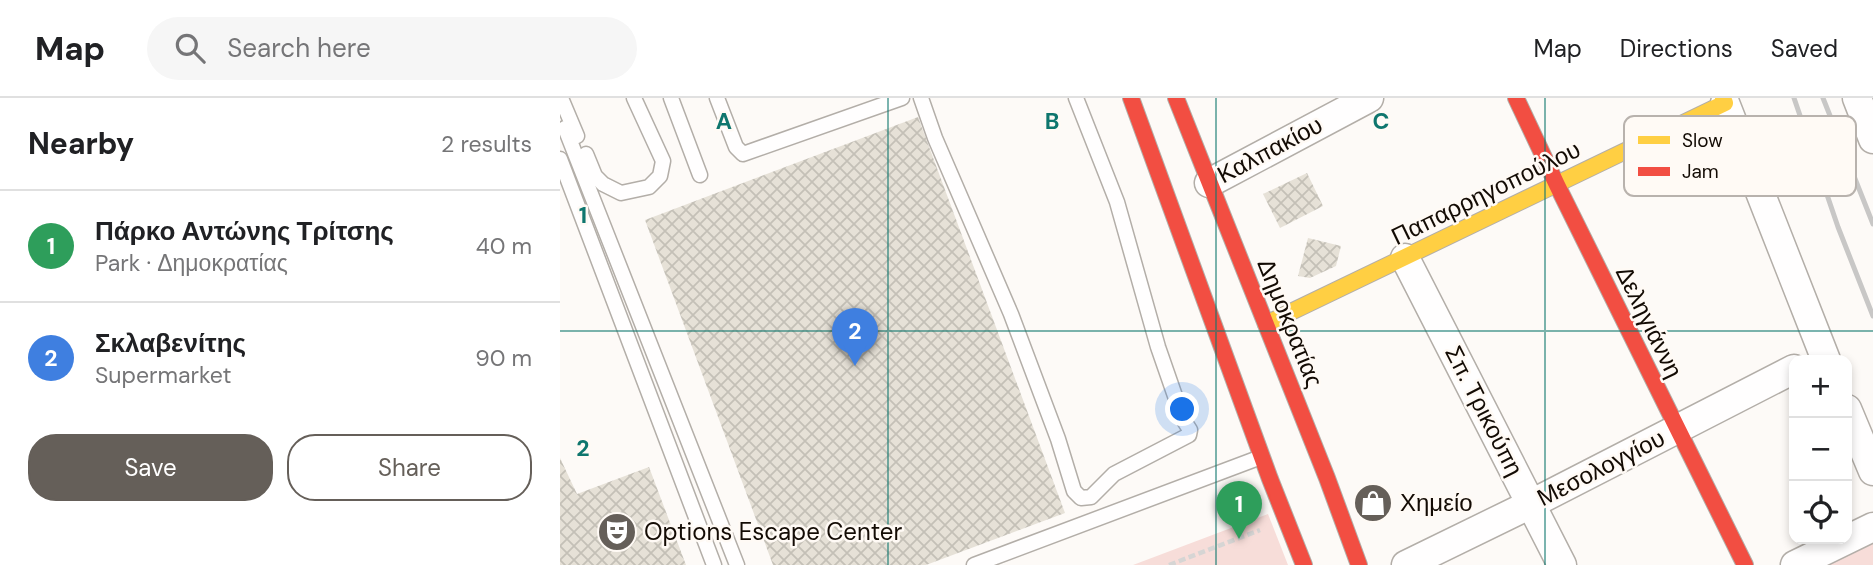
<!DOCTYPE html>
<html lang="en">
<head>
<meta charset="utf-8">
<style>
  body { margin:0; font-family:"DM Sans",sans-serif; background:#f6f6f6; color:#202124 }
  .controls { position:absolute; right:21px; bottom:21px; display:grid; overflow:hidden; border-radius:14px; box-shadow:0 4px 10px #0003 }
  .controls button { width:63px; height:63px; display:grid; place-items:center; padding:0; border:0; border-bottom:2px solid #e0e0e0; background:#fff; color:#202124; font:35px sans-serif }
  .you { position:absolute; left:623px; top:312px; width:24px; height:24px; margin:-18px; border:5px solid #fff; border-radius:50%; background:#1a73e8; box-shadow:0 0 0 10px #1a73e833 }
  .badge { display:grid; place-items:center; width:46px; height:46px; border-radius:50%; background:#655f59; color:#fff; font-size:23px; font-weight:700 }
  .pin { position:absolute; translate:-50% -58px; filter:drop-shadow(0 2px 4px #0008) }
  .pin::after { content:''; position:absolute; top:37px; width:24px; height:21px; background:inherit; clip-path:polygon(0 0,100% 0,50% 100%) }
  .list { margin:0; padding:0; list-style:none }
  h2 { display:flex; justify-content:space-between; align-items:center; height:91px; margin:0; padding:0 28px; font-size:30px }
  h2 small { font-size:23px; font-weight:400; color:#757577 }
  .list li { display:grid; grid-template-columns:46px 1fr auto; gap:21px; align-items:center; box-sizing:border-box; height:112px; padding:0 28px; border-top:2px solid #e0e0e0 }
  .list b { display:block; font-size:26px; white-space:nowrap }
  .list p { margin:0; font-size:23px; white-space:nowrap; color:#757577 }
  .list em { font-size:23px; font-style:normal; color:#757577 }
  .actions { display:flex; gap:14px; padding:21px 28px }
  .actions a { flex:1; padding:16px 0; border:2px solid #655f59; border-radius:28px; text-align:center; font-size:24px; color:#655f59 }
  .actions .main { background:#655f59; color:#fff }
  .icon { flex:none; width:38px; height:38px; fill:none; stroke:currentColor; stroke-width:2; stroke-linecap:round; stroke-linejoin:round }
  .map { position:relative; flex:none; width:1313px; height:467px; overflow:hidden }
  header { display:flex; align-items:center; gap:42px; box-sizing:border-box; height:98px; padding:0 35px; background:#fff; border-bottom:2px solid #e0e0e0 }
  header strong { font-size:33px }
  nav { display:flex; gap:38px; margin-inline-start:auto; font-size:24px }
  .search { width:490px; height:63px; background:#f6f6f6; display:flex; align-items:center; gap:18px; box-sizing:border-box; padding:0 24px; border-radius:38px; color:#757577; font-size:26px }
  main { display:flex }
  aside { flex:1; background:#fff }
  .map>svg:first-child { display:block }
</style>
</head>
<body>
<header>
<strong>Map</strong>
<div class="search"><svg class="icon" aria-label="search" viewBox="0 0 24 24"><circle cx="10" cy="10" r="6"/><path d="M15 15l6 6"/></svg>Search here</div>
<nav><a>Map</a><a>Directions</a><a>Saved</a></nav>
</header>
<main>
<aside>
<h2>Nearby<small>2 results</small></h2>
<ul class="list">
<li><span class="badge" style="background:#2e9e5b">1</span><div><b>Πάρκο Αντώνης Τρίτσης</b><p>Park · Δημοκρατίας</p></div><em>40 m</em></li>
<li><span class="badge" style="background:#3f7fe0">2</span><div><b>Σκλαβενίτης</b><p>Supermarket</p></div><em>90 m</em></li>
</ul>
<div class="actions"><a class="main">Save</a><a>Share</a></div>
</aside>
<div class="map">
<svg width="1313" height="467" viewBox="0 0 1313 467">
  <defs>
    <pattern id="building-cross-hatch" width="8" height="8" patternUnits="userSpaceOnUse" patternTransform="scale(1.75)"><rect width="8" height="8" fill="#e6e1d7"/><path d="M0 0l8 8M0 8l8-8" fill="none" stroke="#c4c0b7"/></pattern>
  </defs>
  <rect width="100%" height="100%" fill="#fdfaf7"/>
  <!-- park -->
  <g fill="#f7ddd9">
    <polygon points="708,416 728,467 573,467"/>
    <polygon points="1313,444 1313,467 1266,467"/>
  </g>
  <!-- building -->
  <g fill="url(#building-cross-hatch)">
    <polygon points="358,19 505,415 366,467 213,467 85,122"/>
    <polygon points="747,75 763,108 720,130 703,96"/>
    <polygon points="748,140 781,148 776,168 750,180 738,178"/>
    <polygon points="0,360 17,396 89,369 126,467 0,467"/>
  </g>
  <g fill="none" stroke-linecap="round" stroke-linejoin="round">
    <defs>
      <g id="lane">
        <polyline points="1,0 17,38"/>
        <polyline points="111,0 140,77"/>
        <polyline points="157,0 176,49 183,56 342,0"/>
        <polyline points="361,0 375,40 451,216 498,341 514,393 521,400 531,399 554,376 629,337 630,332 623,321 598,249 557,104 516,0"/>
        <polyline points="5,30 177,467"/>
        <polyline points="26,56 35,78 43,86 61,95 89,89 100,78 103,63 74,0"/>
        <polyline points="0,61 154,467"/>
        <polyline points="414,467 701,359"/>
      </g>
      <g id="street">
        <polyline points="1297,0 1313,41"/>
        <polyline points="1165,5 1266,262"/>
        <polyline points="649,85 809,0"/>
        <polyline points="845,160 1002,467"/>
        <polyline points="1287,311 1313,373"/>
        <polyline points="846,467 971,406 1234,271"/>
        <polyline points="1235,467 1313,429"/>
      </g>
      <polyline id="slow" points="706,226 1165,5 1163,0"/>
      <g id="jam">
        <polyline points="571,0 710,381 744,467"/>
        <polyline points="616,0 767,380 799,467"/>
        <polyline points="956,0 997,87 1185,467"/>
      </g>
    </defs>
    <!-- lane casing -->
    <use href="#lane" stroke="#b3aea8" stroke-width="17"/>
    <!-- street casing -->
    <use href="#street" stroke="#b3aea8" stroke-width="31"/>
    <!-- slow casing -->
    <use href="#slow" stroke="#b3aea8" stroke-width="18"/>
    <!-- jam casing -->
    <use href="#jam" stroke="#b3aea8" stroke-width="18"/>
    <!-- path -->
    <polyline stroke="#d6d5d4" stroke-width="4.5" stroke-dasharray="7 3.5" stroke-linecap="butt" points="609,467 700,432"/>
    <!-- lane -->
    <use href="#lane" stroke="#fffefe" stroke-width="14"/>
    <!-- street -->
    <use href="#street" stroke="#fffefe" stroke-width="28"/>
    <!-- slow -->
    <use href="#slow" stroke="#ffcf43" stroke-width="16"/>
    <!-- jam -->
    <use href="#jam" stroke="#f24e42" stroke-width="16"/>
    <!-- rail -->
    <g stroke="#c8c7c6" stroke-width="5">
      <polyline points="1234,0 1278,129 1313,218"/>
      <polyline points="1263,0 1313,126"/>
    </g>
  </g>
  <!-- grid -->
  <path fill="none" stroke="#0f766e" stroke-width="2" stroke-opacity="0.55" d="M328 0V467M656 0V467M985 0V467M0 233H1313"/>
  <!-- icons -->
  <defs>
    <symbol id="shop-disc" viewBox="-11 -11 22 22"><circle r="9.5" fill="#655f59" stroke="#fffaf5"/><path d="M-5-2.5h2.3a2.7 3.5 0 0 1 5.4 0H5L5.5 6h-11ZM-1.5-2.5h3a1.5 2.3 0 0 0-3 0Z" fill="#fff"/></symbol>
    <symbol id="theatre-disc" viewBox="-11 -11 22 22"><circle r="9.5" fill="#655f59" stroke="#fffaf5"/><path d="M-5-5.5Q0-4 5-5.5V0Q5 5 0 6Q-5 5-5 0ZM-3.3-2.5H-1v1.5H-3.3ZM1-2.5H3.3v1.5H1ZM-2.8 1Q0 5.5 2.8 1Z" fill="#fff"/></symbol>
  </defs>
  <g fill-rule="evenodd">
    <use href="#shop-disc" x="791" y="383" width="44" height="44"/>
    <use href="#theatre-disc" x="35" y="412" width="44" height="44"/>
  </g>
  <g text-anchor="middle" stroke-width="5" stroke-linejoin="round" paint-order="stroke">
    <!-- street labels -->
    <g font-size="24" fill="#130b04" stroke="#fffaf5">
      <text transform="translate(710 52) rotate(-28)" y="8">Καλπακίου</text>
      <text transform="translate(926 95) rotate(-26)" y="8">Παπαρρηγοπούλου</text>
      <text transform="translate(1089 224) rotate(64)" y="8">Δεληγιάννη</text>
      <text transform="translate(730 225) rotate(68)" y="8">Δημοκρατίας</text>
      <text transform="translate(924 313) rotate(63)" y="8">Σπ. Τρικούπη</text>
      <text transform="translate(1041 370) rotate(-27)" y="8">Μεσολογγίου</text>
    </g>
    <!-- poi labels -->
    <g font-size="24" fill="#130b04" stroke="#fffaf5" text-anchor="start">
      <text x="840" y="413">Χημείο</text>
      <text x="84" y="442">Options Escape Center</text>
    </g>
  </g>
  <!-- legend -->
  <rect x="1064" y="18" width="232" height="80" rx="10" fill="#fffaf5" stroke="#b8b2ad" stroke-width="2"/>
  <rect x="1078" y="38" width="32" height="8" fill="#ffcf43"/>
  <rect x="1078" y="69" width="32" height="9" fill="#f24e42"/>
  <g font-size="19" fill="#130b04">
    <text x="1122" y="49">Slow</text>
    <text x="1122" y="80">Jam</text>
  </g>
  <g font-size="23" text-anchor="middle" font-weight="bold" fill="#0f766e" stroke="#fffaf5" stroke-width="5" stroke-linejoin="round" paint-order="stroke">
    <text x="164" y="31">A</text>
    <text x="492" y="31">B</text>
    <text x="821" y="31">C</text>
    <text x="23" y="125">1</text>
    <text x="23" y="358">2</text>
  </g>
</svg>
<div class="controls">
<button>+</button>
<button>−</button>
<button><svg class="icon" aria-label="locate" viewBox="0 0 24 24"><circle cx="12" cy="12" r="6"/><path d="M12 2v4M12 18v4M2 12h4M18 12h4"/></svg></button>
</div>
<div class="you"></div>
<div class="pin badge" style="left:679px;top:441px;background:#2e9e5b">1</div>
<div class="pin badge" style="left:295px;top:268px;background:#3f7fe0">2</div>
</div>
</main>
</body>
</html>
